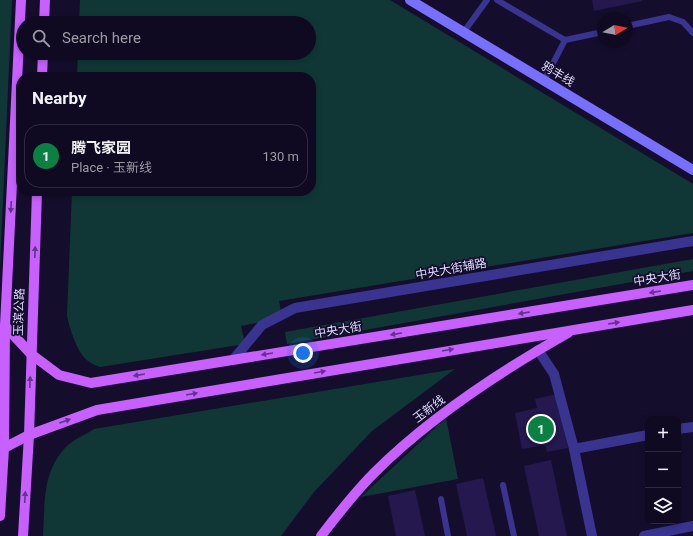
<!DOCTYPE html>
<html lang="en">
<head>
<meta charset="utf-8">
<style>
  body { margin:0; font-family:Roboto,"Noto Sans SC",sans-serif; background:#1d182e; color:#f1f3f6 }
  .controls { position:absolute; right:12px; bottom:12px; display:grid; overflow:hidden; border-radius:8px; box-shadow:0 2px 6px #0003 }
  .controls button { width:36px; height:36px; display:grid; place-items:center; padding:0; border:0; border-bottom:1px solid #2f2b3f; background:#0f0a21; color:#f1f3f6; font:20px sans-serif }
  .compass { position:absolute; left:597px; top:12px; width:36px; height:36px; border-radius:50%; background:#0f0a21; box-shadow:0 2px 6px #0003; rotate:80deg }
  .you { position:absolute; left:303px; top:353px; width:14px; height:14px; margin:-10px; border:3px solid #fff; border-radius:50%; background:#1a73e8; box-shadow:0 0 0 6px #1a73e833 }
  .badge { display:grid; place-items:center; width:26px; height:26px; border-radius:50%; background:#0b8043; color:#fff; font-size:13px; font-weight:700 }
  .pin { position:absolute; translate:-50% -50%; border:2px solid #fff; box-shadow:0 1px 4px #0006 }
  .list { margin:0; padding:0; list-style:none }
  h2 { display:flex; justify-content:space-between; align-items:center; height:52px; margin:0; padding:0 16px; font-size:17px }
  h2 small { font-size:13px; font-weight:400; color:#9b9aa5 }
  .list li { display:grid; grid-template-columns:26px 1fr auto; gap:12px; align-items:center; box-sizing:border-box; height:64px; margin:0 8px 8px; padding:0 8px; border:1px solid #2f2b3f; border-radius:16px }
  .list b { display:block; font-size:15px; white-space:nowrap }
  .list p { margin:0; font-size:13px; white-space:nowrap; color:#9b9aa5 }
  .list em { font-size:13px; font-style:normal; color:#9b9aa5 }
  .icon { flex:none; width:22px; height:22px; fill:none; stroke:currentColor; stroke-width:2; stroke-linecap:round; stroke-linejoin:round }
  .map { position:relative; flex:none; width:693px; height:536px; overflow:hidden }
  .search { position:absolute; background:#0f0a21; box-shadow:0 2px 6px #0003; left:16px; top:16px; width:300px; height:44px; display:flex; align-items:center; gap:10px; box-sizing:border-box; padding:0 14px; border-radius:22px; color:#9b9aa5; font-size:15px }
  .panel { position:absolute; background:#0f0a21; box-shadow:0 2px 6px #0003; left:16px; top:72px; width:300px; height:124px; border-radius:16px }
  .map>svg:first-child { display:block }
</style>
</head>
<body>
<div class="map">
<svg width="693" height="536" viewBox="0 0 693 536">
  <rect width="100%" height="100%" fill="#140e2c"/>
  <!-- green -->
  <g fill="#103736">
    <polygon points="0,0 12,0 0,267"/>
    <path d="M80 0H390L693 184V233L279 301 282 318 241 326 245 344 100 367C96 365 92 364 88 361 77 353 70 329 67 316L72 191H311V77H77L78 53H309V23H79Z"/>
    <polygon points="693,259 693,271 287,344 285,332"/>
    <path d="M455 369 372 431 314 492 281 536H43C45 504 42 473 65 448 72 440 85 435 94 429Z"/>
    <polygon points="446,418 458,479 361,497"/>
  </g>
  <!-- building -->
  <g fill="#24184f">
    <polygon points="592,0 642,0 642,1 594,11"/>
    <polygon points="557,394 568,448 547,452 545,445 522,449 515,413 537,408 535,399"/>
    <polygon points="551,460 567,536 539,536 524,466"/>
    <polygon points="483,478 496,536 467,536 456,484"/>
    <polygon points="415,490 425,536 396,536 388,496"/>
  </g>
  <g fill="none" stroke-linecap="round" stroke-linejoin="round">
    <!-- service -->
    <g stroke="#393490" stroke-width="6">
      <polyline points="497,0 565,40 603,32"/>
      <polyline points="627,26 669,17 683,22 693,33"/>
      <polyline points="463,33 487,0"/>
      <polyline points="544,81 565,40"/>
      <polyline points="503,485 514,536"/>
      <polyline points="441,499 448,536"/>
    </g>
    <!-- minor -->
    <g stroke="#393490" stroke-width="10">
      <polyline points="538,350 554,374 574,449 592,536"/>
      <polyline points="233,360 262,325 295,308 693,241"/>
      <polyline points="678,429 693,427"/>
      <polyline points="574,449 648,435"/>
      <polyline points="644,536 693,526"/>
    </g>
    <!-- secondary -->
    <polyline stroke="#7770ff" stroke-width="10" points="410,0 693,170"/>
    <!-- primary -->
    <g stroke="#c760ff" stroke-width="10">
      <polyline points="44,23 45,0"/>
      <polyline points="42,77 43,53"/>
      <polyline points="5,326 31,354 59,375 91,383 693,285"/>
      <polyline points="4,448 29,435 97,410 693,310"/>
      <polyline points="0,516 4,448 5,326 21,0"/>
      <polyline points="23,536 29,435 37,191"/>
      <path d="M321 536C338 514 354 493 374 473 430 417 499 372 568 333"/>
    </g>
  </g>
  <!-- one-way arrows -->
  <defs><path id="oneway-solid" d="M-6-.8H1V-3.2L6.5 0L1 3.2V.8H-6Z"/></defs>
  <g fill="#65338b">
    <use href="#oneway-solid" transform="translate(11 207) rotate(93)"/>
    <use href="#oneway-solid" transform="translate(35 252) rotate(-88)"/>
    <use href="#oneway-solid" transform="translate(655 292) rotate(171)"/>
    <use href="#oneway-solid" transform="translate(524 313) rotate(171)"/>
    <use href="#oneway-solid" transform="translate(614 323) rotate(-9)"/>
    <use href="#oneway-solid" transform="translate(396 334) rotate(171)"/>
    <use href="#oneway-solid" transform="translate(448 350) rotate(-10)"/>
    <use href="#oneway-solid" transform="translate(267 354) rotate(171)"/>
    <use href="#oneway-solid" transform="translate(320 372) rotate(-10)"/>
    <use href="#oneway-solid" transform="translate(139 375) rotate(171)"/>
    <use href="#oneway-solid" transform="translate(30 382) rotate(-88)"/>
    <use href="#oneway-solid" transform="translate(192 394) rotate(-10)"/>
    <use href="#oneway-solid" transform="translate(65 421) rotate(-20)"/>
    <use href="#oneway-solid" transform="translate(25 497) rotate(-87)"/>
  </g>
  <g text-anchor="middle" stroke-width="3.5" stroke-linejoin="round" paint-order="stroke">
    <!-- street labels -->
    <g font-size="12" fill="#ded9ff" stroke="#140e2c">
      <text transform="translate(558 74) rotate(31)" y="4">鸦丰线</text>
      <text transform="translate(451 269) rotate(-10)" y="4">中央大街辅路</text>
      <text transform="translate(657 278) rotate(-9)" y="4">中央大街</text>
      <text transform="translate(19 312) rotate(-88)" y="4">玉滨公路</text>
      <text transform="translate(338 330) rotate(-9)" y="4">中央大街</text>
      <text transform="translate(429 409) rotate(-37)" y="4">玉新线</text>
    </g>
  </g>
</svg>
<div class="controls">
<button>+</button>
<button>−</button>
<button><svg class="icon" aria-label="layers" viewBox="0 0 24 24"><path d="M12 4l9 5-9 5-9-5zM3 14l9 5 9-5"/></svg></button>
</div>
<svg class="compass" viewBox="-18 -18 36 36"><path d="M0-13l5 13h-10z" fill="#e53935"/><path d="M0 13l5-13h-10z" fill="#9b9aa5"/></svg>
<div class="you"></div>
<div class="pin badge" style="left:541px;top:429px">1</div>
<div class="search"><svg class="icon" aria-label="search" viewBox="0 0 24 24"><circle cx="10" cy="10" r="6"/><path d="M15 15l6 6"/></svg>Search here</div>
<section class="panel">
<h2>Nearby<small></small></h2>
<ul class="list">
<li><span class="badge">1</span><div><b>腾飞家园</b><p>Place · 玉新线</p></div><em>130 m</em></li>
</ul>
</section>
</div>
</body>
</html>
